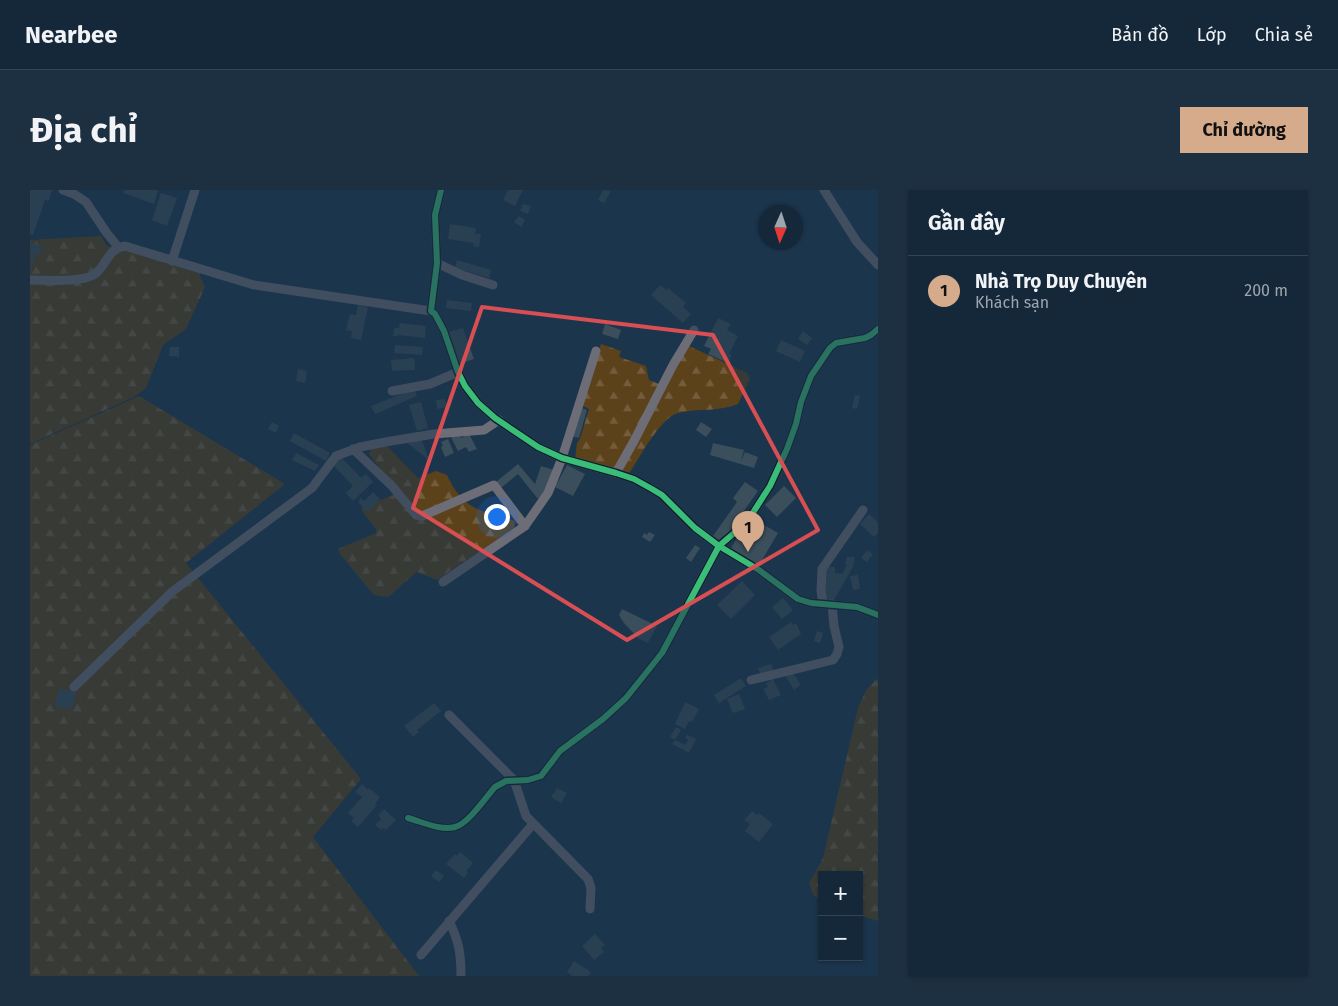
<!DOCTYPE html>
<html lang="vi">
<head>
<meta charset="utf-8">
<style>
  body { margin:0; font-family:"Fira Sans",sans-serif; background:#1d3042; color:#f1f3f6 }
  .controls { position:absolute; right:15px; bottom:15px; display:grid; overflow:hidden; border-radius:0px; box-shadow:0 1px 4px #0004 }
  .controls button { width:45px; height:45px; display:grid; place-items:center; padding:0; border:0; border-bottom:1px solid #334454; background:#14283a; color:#f1f3f6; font:25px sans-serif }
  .compass { position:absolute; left:728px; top:15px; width:45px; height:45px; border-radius:50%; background:#14283a; box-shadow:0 1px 4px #0004; rotate:183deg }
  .you { position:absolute; left:466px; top:326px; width:18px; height:18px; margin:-12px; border:4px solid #fff; border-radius:50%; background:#1a73e8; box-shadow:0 0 0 8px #1a73e833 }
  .badge { display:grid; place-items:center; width:32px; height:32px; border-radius:50%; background:#d6ab8b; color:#111; font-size:16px; font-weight:700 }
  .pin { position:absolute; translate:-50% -41px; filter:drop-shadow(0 1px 2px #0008) }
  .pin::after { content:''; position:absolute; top:26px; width:18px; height:15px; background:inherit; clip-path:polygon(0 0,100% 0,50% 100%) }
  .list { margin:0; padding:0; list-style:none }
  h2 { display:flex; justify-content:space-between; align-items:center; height:65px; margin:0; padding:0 20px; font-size:21px }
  h2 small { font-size:16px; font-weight:400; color:#9da6af }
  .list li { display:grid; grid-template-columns:32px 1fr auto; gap:15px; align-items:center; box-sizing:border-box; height:70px; padding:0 20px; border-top:1px solid #334454 }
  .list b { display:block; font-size:19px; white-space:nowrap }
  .list p { margin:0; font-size:16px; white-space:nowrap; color:#9da6af }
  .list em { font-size:16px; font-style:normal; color:#9da6af }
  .map { position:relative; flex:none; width:848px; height:786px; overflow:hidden; border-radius:0px }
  header { display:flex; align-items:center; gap:30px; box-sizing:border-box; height:70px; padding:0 25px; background:#14283a; border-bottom:1px solid #334454 }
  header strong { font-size:24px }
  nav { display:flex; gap:28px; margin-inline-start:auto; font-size:18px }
  .intro { display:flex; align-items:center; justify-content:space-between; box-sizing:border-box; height:120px; padding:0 30px }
  h1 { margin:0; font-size:35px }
  .button { padding:12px 22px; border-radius:0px; background:#d6ab8b; color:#111; font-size:18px; font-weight:700 }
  main { display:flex; gap:30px; padding:0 30px }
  aside { flex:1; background:#14283a; border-radius:0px; box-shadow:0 1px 4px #0004 }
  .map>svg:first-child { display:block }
</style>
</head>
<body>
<header>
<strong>Nearbee</strong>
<nav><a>Bản đồ</a><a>Lớp</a><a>Chia sẻ</a></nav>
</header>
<div class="intro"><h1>Địa chỉ</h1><a class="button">Chỉ đường</a></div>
<main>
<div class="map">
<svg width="848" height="786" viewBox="0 0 848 786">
  <defs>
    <pattern id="forest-firs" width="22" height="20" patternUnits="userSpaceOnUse" patternTransform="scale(1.25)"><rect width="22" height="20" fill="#5c421b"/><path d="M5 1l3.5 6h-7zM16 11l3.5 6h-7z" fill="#735d3d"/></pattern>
  </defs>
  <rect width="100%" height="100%" fill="#1b354d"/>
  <!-- forest -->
  <g fill="url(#forest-firs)">
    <polygon points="71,46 77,56 96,59 169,83 175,97 156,139 133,155 116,198 104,207 0,254 0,50"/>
    <path d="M571 154 591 161 589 167 616 176 619 190 634 196 659 156 717 183 720 189 708 214C689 222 668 218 648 223 630 228 610 267 600 282L596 284 545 269 547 253 550 249 559 219 552 215Z"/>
    <polygon points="109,206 255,294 156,373 331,589 283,647 389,786 0,786 0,255"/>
    <path d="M357 256 388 288 406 281 417 285C433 320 451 321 485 331L484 338 407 390 387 382 358 407 344 405 310 364 308 359 346 343V339L332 321V317L363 305 365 297 339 264 341 259Z"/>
    <polygon points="848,488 848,731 829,725 829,685 792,685 792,709 784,706 779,693 793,668 828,518 836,500"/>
  </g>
  <!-- building -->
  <g fill="#3a4e5c">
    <polygon points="0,0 22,0 19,11 15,10 3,45 0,44"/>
    <polygon points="95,0 125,0 128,1 124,14 93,3"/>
    <polygon points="478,0 493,0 485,16 473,10"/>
    <polygon points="573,0 581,1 574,13 568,10"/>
    <polygon points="131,3 147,8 137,36 122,30"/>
    <polygon points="493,14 501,16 498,24 490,21"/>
    <polygon points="489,26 495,30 491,37 484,32"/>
    <polygon points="420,34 446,38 445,44 451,44 449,57 443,56 444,53 418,49"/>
    <polygon points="0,53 12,56 10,64 5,63 1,81"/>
    <polygon points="427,70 461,80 459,88 425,78"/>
    <polygon points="630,95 637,100 638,98 656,113 653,117 661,124 653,133 621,105"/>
    <polygon points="417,110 442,113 441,121 416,118"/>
    <polygon points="328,115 338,117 331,150 321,148 322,141 316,140 320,124 326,125"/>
    <polygon points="688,128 701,134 697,140 708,146 699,164 702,165 698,173 678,164 681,159 674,156"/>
    <polygon points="370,133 396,136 395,148 368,145 368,146 363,146 364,138 369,138"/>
    <polygon points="575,134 591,140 588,149 572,144"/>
    <polygon points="433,138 444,169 429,174 418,142"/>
    <polygon points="773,141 782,148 777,155 768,149"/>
    <polygon points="751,150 775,161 770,172 746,161"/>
    <polygon points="365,155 393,157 392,165 364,163"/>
    <polygon points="140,157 149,157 149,167 139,166"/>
    <polygon points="384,168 385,180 362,181 361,170"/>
    <polygon points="268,179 277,181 275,193 266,191"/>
    <polygon points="384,199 387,206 345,224 341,216"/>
    <polygon points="825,205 830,206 827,219 822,218"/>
    <polygon points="415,209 417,217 407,219 406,210"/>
    <polygon points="391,212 398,238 387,241 379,215"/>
    <polygon points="549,217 557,220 549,248 541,246"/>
    <polygon points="242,232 249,236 246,243 238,239"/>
    <polygon points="671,232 682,239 676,247 666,240"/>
    <polygon points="264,243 300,263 296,271 260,251"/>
    <polygon points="429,243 431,248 439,244 447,259 439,262 436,257 428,261 421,247"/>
    <polygon points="391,248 399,270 376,252"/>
    <polygon points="418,249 424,263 415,267 411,257 413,256 411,252"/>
    <polygon points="683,253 714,260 711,271 715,262 728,267 724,278 680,265"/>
    <polygon points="266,263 289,275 285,281 262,270"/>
    <polygon points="310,266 331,288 336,284 343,292 323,311 316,303 323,296 302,274"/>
    <polygon points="488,274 505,294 511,276 524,280 514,304 508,309 488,284 471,298 466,292"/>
    <polygon points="537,275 555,284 543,306 525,297"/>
    <polygon points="715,292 728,301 692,352 683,346 707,312 703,308"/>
    <polygon points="754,296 766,308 747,327 735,315"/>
    <polygon points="343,302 350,309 338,322 328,312 331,308 334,311"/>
    <polygon points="839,324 848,332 848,343 844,347 830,334"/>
    <polygon points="722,328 748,343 729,375 701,358 714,336"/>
    <polygon points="619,342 625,345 620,352 612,347 614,343 617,345"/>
    <polygon points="665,355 670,358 661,372 656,368"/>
    <polygon points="837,360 843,364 837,372 831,368"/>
    <polygon points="817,367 825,367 823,377 804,410 793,410 795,377 805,377 805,383 812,384 817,375 815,374"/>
    <polygon points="828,385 830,399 823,400 820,386"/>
    <polygon points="712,391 725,405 701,429 687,415"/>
    <polygon points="753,408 763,420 752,429 742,417"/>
    <polygon points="592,419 627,436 618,453 609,449 594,433 589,425"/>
    <polygon points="761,432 763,435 766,433 771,444 748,460 739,447"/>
    <polygon points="787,441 793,443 790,453 784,451"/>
    <polygon points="741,474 744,481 731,486 728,478"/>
    <polygon points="762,481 771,495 764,500 755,485"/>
    <polygon points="711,488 716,496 689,513 684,505"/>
    <polygon points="743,489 751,505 739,510 733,499 738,497 736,493"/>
    <polygon points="29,499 46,502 42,519 25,516"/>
    <polygon points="709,504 715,519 703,523 697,509"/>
    <polygon points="655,512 669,519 662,532 659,531 655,539 645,534"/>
    <polygon points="404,513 411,521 387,540 389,542 383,547 374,536"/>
    <polygon points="646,537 651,540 645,550 640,547"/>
    <polygon points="657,545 666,549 659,563 642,554 645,550 655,555 658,550 655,548"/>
    <polygon points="332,594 338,600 339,598 350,607 345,614 347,615 328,637 321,631 324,628 318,623 332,607 325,602"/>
    <polygon points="527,598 537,603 531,613 521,607"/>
    <polygon points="354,619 366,630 356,640 353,638 351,640 345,635 351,629 348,625"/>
    <polygon points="722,621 727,625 729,623 743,634 729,652 715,641 720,634 714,630"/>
    <polygon points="430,662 443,673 436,681 438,682 434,688 416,674 425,664 427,666"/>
    <polygon points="406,680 414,686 409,692 401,686"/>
    <polygon points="565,744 575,755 571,758 574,762 564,770 552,756"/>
    <polygon points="544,771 561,782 558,786 542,786 537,782"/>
  </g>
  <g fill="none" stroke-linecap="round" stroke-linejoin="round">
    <!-- minor -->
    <g stroke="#6d6d78" stroke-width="9">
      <polyline points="33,0 44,4 56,12 76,42 88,57"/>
      <polyline points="411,0 405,25 407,73 401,121 405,124 414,141 428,182 435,196 448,213 465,228 508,257 532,268 586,283 604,289 622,299 632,305 665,338 689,356 729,380 768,409 781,413 827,417 848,425"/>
      <polyline points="794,0 827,52 848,75"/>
      <polyline points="142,71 165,0"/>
      <polyline points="407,73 432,85 463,95"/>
      <path d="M0 90C16 90 52 93 65 84 78 74 77 59 95 56L224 95 401 121"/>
      <polyline points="362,201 400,194 428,182"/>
      <polyline points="323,259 362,296 386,325 392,326 464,295 495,336"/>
      <polyline points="586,283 604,251 643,175 664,140"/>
      <polyline points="413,392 495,336 518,303 532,268 566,161"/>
      <polyline points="793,413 791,401 792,379 833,320"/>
      <polyline points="721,490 803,470 807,464 809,457 804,436 802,414"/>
      <polyline points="44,497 143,401 282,298 306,266 330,257 361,251 404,244 454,240 469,230"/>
      <polyline points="419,525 484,590 496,626 558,689 561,698 560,719"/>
      <path d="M378 628C392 632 411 641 425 637 438 634 456 607 465 597L476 591 498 590 511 586 530 561 573 529 596 508 632 463 689 356 717 332 740 296 757 259 766 234 771 212 781 186 800 158 806 153 835 148 841 145 848 139"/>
      <path d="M419 731C429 751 431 764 431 786"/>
      <polyline points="391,765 503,634"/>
    </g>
    <defs>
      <g id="cycleway">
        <polyline points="411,0 405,25 407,73 401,121 405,124 414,141 428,182 435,196 448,213 465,228 508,257 532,268 586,283 604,289 622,299 632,305 665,338 689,356 729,380 768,409 781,413 827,417 848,425"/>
        <path d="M378 628C392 632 411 641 425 637 438 634 456 607 465 597L476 591 498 590 511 586 530 561 573 529 596 508 632 463 689 356 717 332 740 296 757 259 766 234 771 212 781 186 800 158 806 153 835 148 841 145 848 139"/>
      </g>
    </defs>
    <!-- cycleway casing -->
    <use href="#cycleway" stroke="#0b1e31" stroke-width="9"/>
    <!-- cycleway -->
    <use href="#cycleway" stroke="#3abd76" stroke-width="6"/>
  </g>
  <!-- marked area -->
  <path d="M0 0H848V786H0ZM452 117 683 145 788 340 597 450 383 318Z" fill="#1b354d" fill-opacity=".55" fill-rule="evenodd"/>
  <path fill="none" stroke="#d74f52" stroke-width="4" stroke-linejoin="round" d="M452 117 683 145 788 340 597 450 383 318Z"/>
</svg>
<div class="controls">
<button>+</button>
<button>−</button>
</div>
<svg class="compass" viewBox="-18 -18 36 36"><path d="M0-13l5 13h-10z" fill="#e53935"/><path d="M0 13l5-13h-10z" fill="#9da6af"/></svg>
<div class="you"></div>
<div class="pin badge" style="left:718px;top:362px">1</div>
</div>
<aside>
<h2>Gần đây<small></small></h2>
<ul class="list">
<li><span class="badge">1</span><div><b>Nhà Trọ Duy Chuyên</b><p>Khách sạn</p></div><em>200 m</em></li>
</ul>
</aside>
</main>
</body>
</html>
